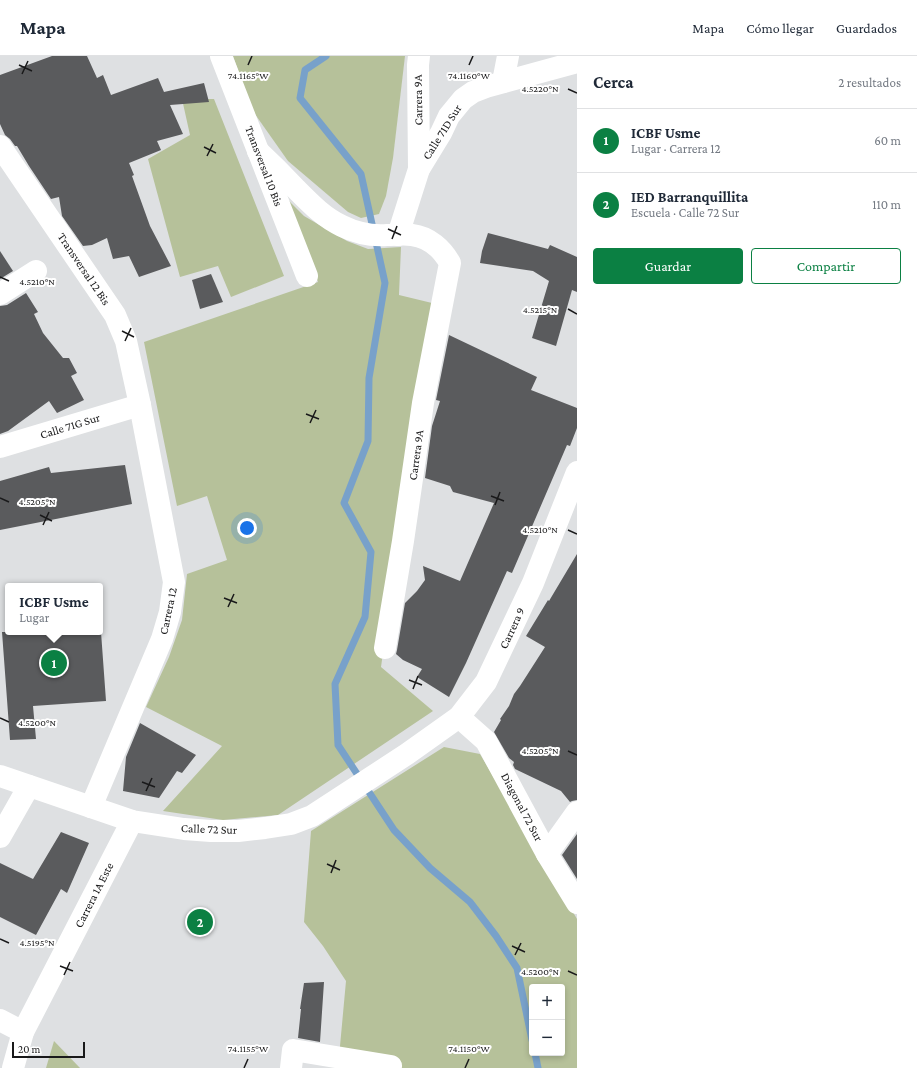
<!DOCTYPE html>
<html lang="es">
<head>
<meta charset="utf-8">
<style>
  body { margin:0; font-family:"Crimson Pro",serif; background:#f2f2f3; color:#1f2937 }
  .controls { position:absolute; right:12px; bottom:12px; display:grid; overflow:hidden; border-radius:4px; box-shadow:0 2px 6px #0003 }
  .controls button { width:36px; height:36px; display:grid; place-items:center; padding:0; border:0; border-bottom:1px solid #e0e1e3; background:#fff; color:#1f2937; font:20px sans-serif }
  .scale { position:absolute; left:12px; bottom:10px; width:73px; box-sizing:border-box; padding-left:4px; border:2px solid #19191a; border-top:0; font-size:11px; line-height:14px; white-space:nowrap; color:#19191a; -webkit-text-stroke:3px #fff; paint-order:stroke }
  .you { position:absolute; left:247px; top:472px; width:14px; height:14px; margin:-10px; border:3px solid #fff; border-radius:50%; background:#1a73e8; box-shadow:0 0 0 6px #1a73e833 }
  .badge { display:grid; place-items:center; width:26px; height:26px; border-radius:50%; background:#0b8043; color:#fff; font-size:13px; font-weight:700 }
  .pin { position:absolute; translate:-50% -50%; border:2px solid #fff; box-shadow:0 1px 4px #0006 }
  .popup { position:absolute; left:5px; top:527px; width:98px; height:52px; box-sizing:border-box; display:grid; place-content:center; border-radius:4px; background:#fff; filter:drop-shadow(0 1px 3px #0005); font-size:13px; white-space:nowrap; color:#747a83 }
  .popup b { font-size:15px; color:#1f2937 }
  .popup::after { content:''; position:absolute; left:50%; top:100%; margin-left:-8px; border:8px solid transparent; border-top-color:#fff }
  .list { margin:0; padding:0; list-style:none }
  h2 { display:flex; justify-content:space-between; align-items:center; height:52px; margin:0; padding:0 16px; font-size:17px }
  h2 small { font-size:13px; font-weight:400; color:#747a83 }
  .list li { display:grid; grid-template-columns:26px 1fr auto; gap:12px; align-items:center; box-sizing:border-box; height:64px; padding:0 16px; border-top:1px solid #e0e1e3 }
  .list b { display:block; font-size:15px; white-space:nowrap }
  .list p { margin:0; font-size:13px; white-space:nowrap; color:#747a83 }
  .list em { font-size:13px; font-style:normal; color:#747a83 }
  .actions { display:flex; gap:8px; padding:12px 16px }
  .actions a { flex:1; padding:9px 0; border:1px solid #0b8043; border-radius:4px; text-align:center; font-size:14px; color:#0b8043 }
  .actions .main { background:#0b8043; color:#fff }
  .map { position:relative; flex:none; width:577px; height:1012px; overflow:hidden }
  header { display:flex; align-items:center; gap:24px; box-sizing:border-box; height:56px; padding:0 20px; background:#fff; border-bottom:1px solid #e0e1e3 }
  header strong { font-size:19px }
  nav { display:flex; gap:22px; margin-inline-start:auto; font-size:14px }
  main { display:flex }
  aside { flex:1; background:#fff }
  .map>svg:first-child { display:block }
</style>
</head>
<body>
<header>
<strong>Mapa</strong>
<nav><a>Mapa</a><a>Cómo llegar</a><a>Guardados</a></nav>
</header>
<main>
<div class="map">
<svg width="577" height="1012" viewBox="0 0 577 1012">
  <rect width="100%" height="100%" fill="#dee0e2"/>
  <!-- green -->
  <g fill="#b6c19a" fill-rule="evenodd">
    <polygon points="233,0 405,0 393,102 386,140 379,158 361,162 348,156 288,105 252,54"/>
    <polygon points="182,43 214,43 284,220 231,241 218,210 180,221 148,103 190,79"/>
    <polygon points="285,141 304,160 347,185 368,193 401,191 399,239 432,247 381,611 433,655 278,759 223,764 163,755 222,690 146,651 169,601 182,564 187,518 227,504 207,440 177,450 144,286 318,226"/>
    <path d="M444 691 480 698 577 863V1012H369L339 1001 346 925 323 890 304 866 311 775ZM532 931H562V997H532Z"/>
    <polygon points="54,985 80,1012 46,1012"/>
  </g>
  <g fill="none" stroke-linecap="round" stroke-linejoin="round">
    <!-- stream -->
    <g stroke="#78a1ca" stroke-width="7">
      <polyline points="326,0 305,14 300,42 361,118 385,227 369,322 368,385 344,447 371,496 365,561 335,628 338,689 394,774 430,812 470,846 496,880 517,912 532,984"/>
      <polyline points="535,997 538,1012"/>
    </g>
  </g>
  <!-- building -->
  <g fill="#5a5b5d">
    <polygon points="52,0 87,0 97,22 103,19 111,39 158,22 164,36 204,27 209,46 170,49 183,78 157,85 161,94 129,107 134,119 132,120 150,170 171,210 139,221 129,200 113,203 107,182 92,189 83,190 62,160 59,141 51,143 29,110 17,90 15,90 10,83 5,79 0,68 0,19"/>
    <polygon points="488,177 548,193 550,189 577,201 577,236 572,234 556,290 532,282 549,225 533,215 480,207 482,195"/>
    <polygon points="0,195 13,215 0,223"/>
    <polygon points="211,218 223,246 200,253 192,224"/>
    <polygon points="26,237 38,256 34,258 43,277 63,302 69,302 77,317 71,320 84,344 57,357 49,345 8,375 0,378 0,250 7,249"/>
    <polygon points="449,279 537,321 531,334 577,352 577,372 570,390 567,389 512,517 507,515 466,607 449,641 417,621 422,613 403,604 396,598 397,594 405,547 417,535 425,524 423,510 460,525 494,447 453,436 450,430 425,422 432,370 440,345 436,344"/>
    <polygon points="125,409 132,448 0,474 0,425 49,411 51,417"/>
    <polygon points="577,498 577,744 572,745 570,746 561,735 515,713 513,709 514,706 509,702 494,676 501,664 500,663 509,650 514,638 520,630 545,591 526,580 548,544 549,545"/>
    <polygon points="2,576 101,576 106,645 33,650 36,683 10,684"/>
    <polygon points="140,667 196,699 182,717 177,715 159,742 123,735 126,701"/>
    <polygon points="61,776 89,787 67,837 61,833 36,879 0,861 0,807 33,823"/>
    <polygon points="577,778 577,823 562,799"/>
    <polygon points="324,926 320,986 298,982 301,953 300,953 304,927"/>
  </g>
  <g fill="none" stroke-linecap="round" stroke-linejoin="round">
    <!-- minor -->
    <g stroke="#fff" stroke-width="22">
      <polyline points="221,0 307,220"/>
      <polyline points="419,0 418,9 419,113"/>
      <polyline points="503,26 508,0"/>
      <polyline points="0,90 115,259 126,285 140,349 174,526 170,556 162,583 91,751"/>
      <path d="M258 95C271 107 283 119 295 132 310 147 323 161 342 170 356 177 372 180 387 179 395 179 404 178 412 179 429 181 442 193 450 207L423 347 403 485 385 592"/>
      <polyline points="398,179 419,113 441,77 449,60 463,43 473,36 486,31 577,6"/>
      <polyline points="0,238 36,215"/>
      <polyline points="0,391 140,349"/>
      <polyline points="459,661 486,685 547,798 577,847"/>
      <polyline points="0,720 132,765 184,773 211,775 238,775 265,772 291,768 312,760 407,698 459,661 486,626 533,527 577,416"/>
      <polyline points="0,781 29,730"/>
      <polyline points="547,798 577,756"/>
      <polyline points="0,964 23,976"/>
      <polyline points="13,1012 23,976 132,765"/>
      <polyline points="291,1012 293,994 391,1010"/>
    </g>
  </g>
  <!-- ticks -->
  <path fill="none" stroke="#19191a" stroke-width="1.5" d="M19 9 32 15M248 9 252 0M469 9 473 0M22 18 28 5M568 33 577 37M204 91 216 97M207 100 213 88M388 173 401 179M392 183 397 170M0 221 9 225M568 253 577 258M122 275 134 281M125 285 131 272M306 358 319 363M310 367 316 354M491 440 504 445M0 442 9 446M495 449 500 436M40 459 52 465M43 469 49 456M568 474 577 478M224 542 237 547M228 551 234 538M409 624 422 629M413 633 418 620M0 662 9 666M568 695 577 699M142 726 155 731M146 735 152 722M327 808 340 814M331 817 336 804M0 883 9 887M512 890 525 896M515 899 521 887M60 910 73 915M568 915 577 919M64 919 70 906M244 1012 248 1003M465 1012 469 1003"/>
  <g text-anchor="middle" stroke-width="4" stroke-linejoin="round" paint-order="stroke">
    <!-- street labels -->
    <g font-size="12" fill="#19191a" stroke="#fff">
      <text transform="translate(418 44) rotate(-91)" y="4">Carrera 9A</text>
      <text transform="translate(442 76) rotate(-58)" y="4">Calle 71D Sur</text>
      <text transform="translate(264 110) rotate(69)" y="4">Transversal 10 Bis</text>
      <text transform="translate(84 213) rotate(56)" y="4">Transversal 12 Bis</text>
      <text transform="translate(70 370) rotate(-17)" y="4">Calle 71G Sur</text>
      <text transform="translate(416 399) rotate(-82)" y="4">Carrera 9A</text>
      <text transform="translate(168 555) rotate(-78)" y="4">Carrera 12</text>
      <text transform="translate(512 572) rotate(-65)" y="4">Carrera 9</text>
      <text transform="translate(522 751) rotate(62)" y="4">Diagonal 72 Sur</text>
      <text transform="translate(209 773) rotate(2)" y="4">Calle 72 Sur</text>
      <text transform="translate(94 839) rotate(-63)" y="4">Carrera 1A Este</text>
    </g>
  </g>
  <g font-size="10" text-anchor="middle" fill="#19191a" stroke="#fff" stroke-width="4" stroke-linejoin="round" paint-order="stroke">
    <text x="248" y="23">74.1165°W</text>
    <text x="469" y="23">74.1160°W</text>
    <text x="540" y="36">4.5220°N</text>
    <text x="37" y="229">4.5210°N</text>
    <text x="540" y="257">4.5215°N</text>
    <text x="37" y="449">4.5205°N</text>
    <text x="540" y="477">4.5210°N</text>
    <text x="37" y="670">4.5200°N</text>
    <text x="540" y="698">4.5205°N</text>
    <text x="37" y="890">4.5195°N</text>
    <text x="540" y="919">4.5200°N</text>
    <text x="248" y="996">74.1155°W</text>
    <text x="469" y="996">74.1150°W</text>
  </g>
</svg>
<div class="controls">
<button>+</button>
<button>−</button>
</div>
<div class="scale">20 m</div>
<div class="you"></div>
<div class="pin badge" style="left:54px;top:607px">1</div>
<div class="popup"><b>ICBF Usme</b>Lugar</div>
<div class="pin badge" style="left:200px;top:866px">2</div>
</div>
<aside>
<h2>Cerca<small>2 resultados</small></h2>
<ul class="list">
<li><span class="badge">1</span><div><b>ICBF Usme</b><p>Lugar · Carrera 12</p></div><em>60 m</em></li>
<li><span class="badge">2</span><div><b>IED Barranquillita</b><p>Escuela · Calle 72 Sur</p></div><em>110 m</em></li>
</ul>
<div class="actions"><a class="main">Guardar</a><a>Compartir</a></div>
</aside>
</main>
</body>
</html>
